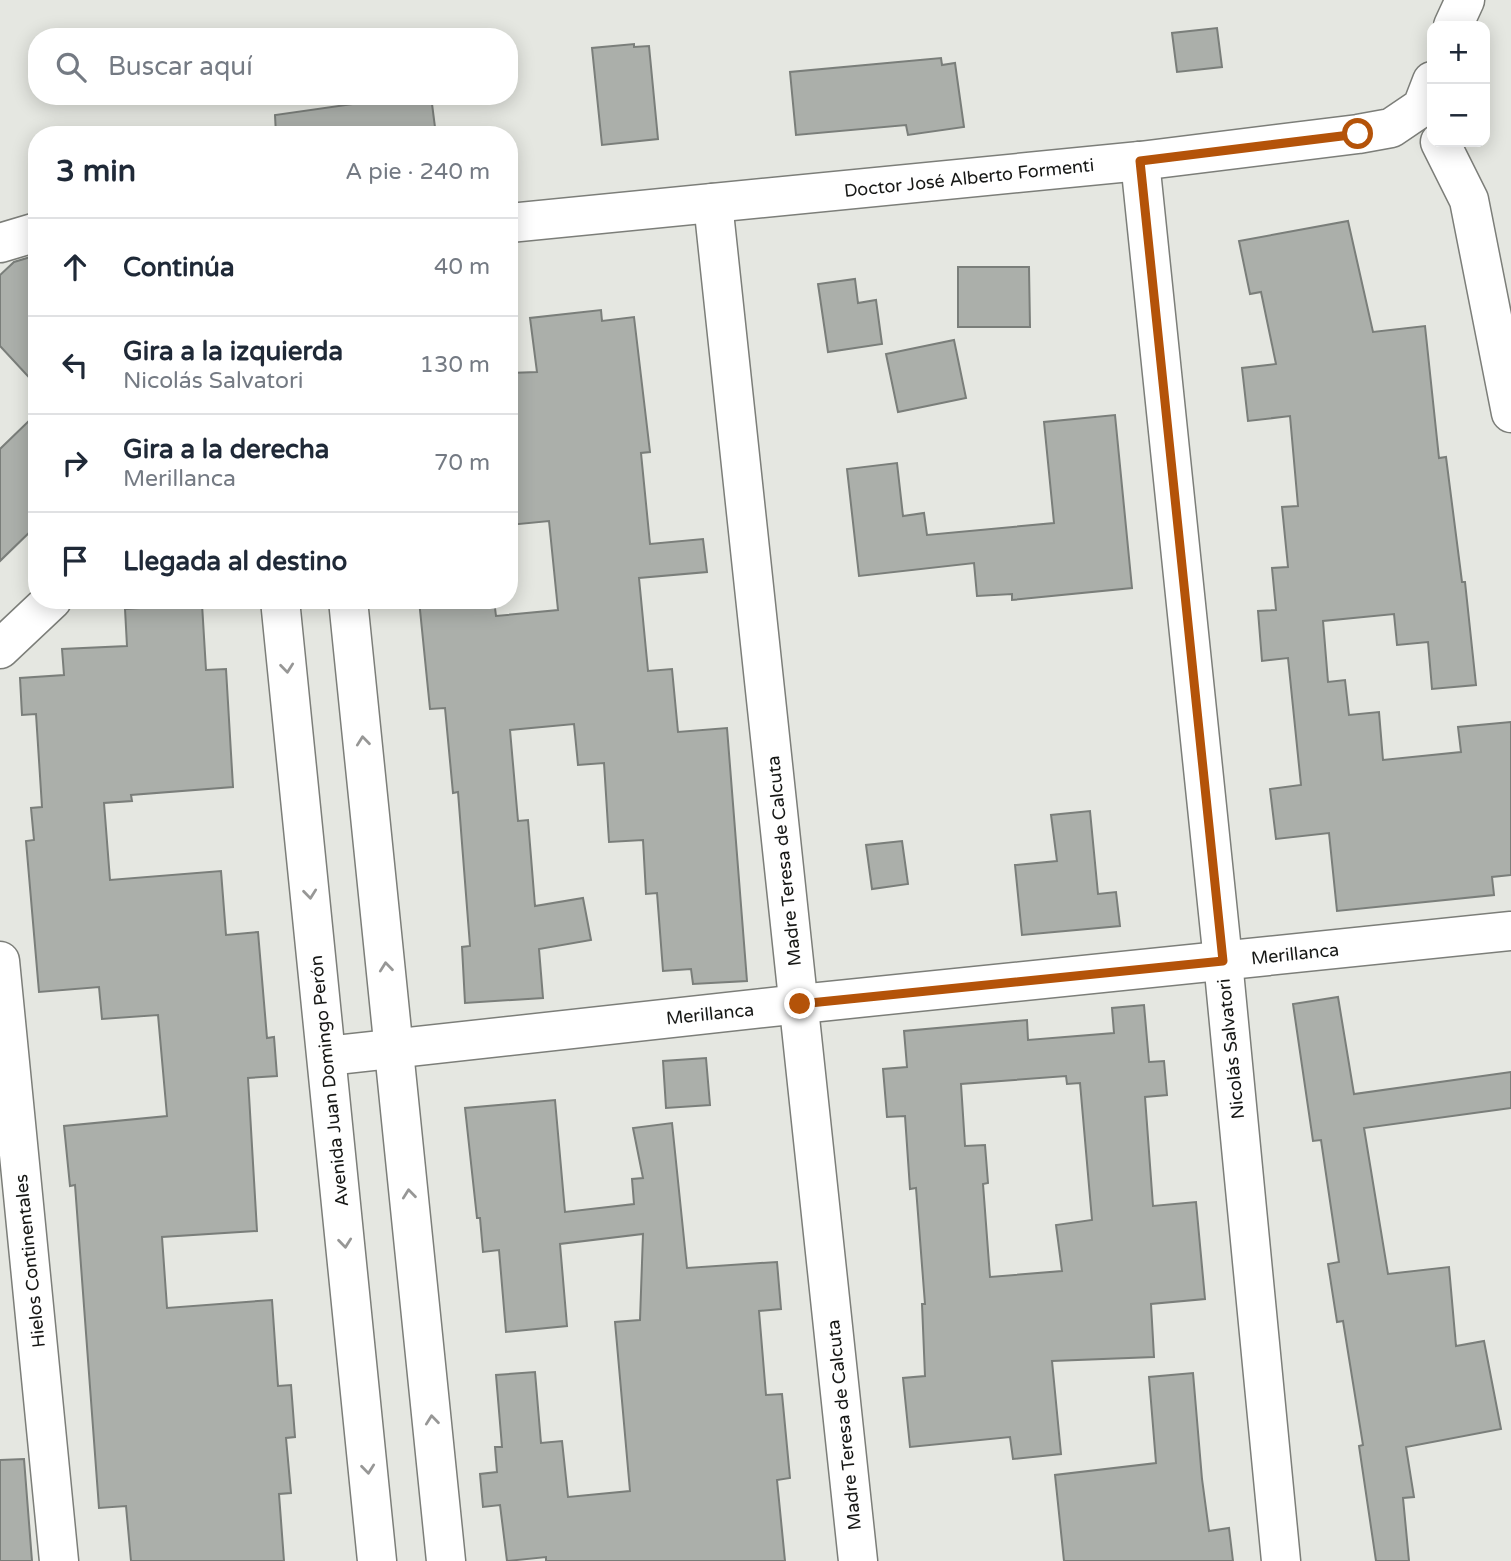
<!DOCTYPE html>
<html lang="es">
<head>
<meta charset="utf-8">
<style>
  body { margin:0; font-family:"Varela Round",sans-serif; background:#f2f2f3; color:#1f2937 }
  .controls { position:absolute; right:21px; top:21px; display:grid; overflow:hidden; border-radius:14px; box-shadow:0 4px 18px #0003 }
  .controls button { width:63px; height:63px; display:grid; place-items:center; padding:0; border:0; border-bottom:2px solid #e0e1e3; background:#fff; color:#1f2937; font:35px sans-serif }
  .stop { position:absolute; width:21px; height:21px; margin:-16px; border:5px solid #b45309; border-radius:50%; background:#fff }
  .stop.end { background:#b45309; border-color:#fff; box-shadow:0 2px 7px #0008 }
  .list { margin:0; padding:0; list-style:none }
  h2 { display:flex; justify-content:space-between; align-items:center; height:91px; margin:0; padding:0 28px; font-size:30px }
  h2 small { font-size:23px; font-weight:400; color:#747a83 }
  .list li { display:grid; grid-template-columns:46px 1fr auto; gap:21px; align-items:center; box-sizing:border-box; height:98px; padding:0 28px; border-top:2px solid #e0e1e3 }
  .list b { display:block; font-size:26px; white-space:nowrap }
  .list p { margin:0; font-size:23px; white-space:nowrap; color:#747a83 }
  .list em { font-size:23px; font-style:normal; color:#747a83 }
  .icon { flex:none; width:38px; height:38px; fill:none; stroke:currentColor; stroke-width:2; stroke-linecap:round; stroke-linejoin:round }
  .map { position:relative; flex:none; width:1511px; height:1561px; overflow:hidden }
  .search { position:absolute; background:#fff; box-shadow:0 4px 18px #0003; left:28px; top:28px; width:490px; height:77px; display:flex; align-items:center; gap:18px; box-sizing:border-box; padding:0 24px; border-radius:28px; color:#747a83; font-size:26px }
  .panel { position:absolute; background:#fff; box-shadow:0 4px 18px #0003; left:28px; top:126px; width:490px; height:483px; border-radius:28px }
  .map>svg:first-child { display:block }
</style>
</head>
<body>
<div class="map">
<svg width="1511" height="1561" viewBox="0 0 1511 1561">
  <rect width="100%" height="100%" fill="#e5e7e1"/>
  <!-- building -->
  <g fill="#abafaa" stroke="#7a7e7a" stroke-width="2" fill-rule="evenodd">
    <polygon points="1217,28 1222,67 1177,72 1172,33"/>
    <polygon points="634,44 634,47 649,46 658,139 602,145 592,48"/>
    <polygon points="941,58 942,65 955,63 964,127 908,135 906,125 796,135 790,72"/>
    <polygon points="409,96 431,96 436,135 276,135 275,115"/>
    <polygon points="1348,221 1373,332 1425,326 1439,458 1446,457 1462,582 1465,582 1476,685 1432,689 1428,642 1397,645 1394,614 1323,621 1328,682 1345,680 1349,715 1379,712 1383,760 1461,752 1458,727 1511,722 1511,875 1492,877 1494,895 1337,911 1329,833 1276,839 1270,789 1301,785 1288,658 1262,661 1258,611 1276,610 1272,568 1288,567 1282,507 1298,506 1290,416 1248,421 1242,368 1276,364 1261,292 1250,294 1239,241"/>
    <polygon points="37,255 37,386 0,346 0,275 14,262"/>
    <polygon points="958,267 1029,267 1030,327 958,327"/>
    <polygon points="855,279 858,303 876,300 882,344 828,352 818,284"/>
    <polygon points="601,310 602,321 634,317 650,452 641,453 650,544 703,539 707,572 639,578 648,671 672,669 678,732 727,728 747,981 693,984 691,969 663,971 657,893 646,894 643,840 609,842 604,763 578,765 574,724 510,730 518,821 528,820 535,906 583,898 591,940 539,949 543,998 465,1003 462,947 470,946 458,792 453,793 445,708 430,709 419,600 494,600 496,616 558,610 549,521 509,525 509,373 537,372 530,318"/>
    <polygon points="954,340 966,398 898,412 886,354"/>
    <polygon points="37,413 37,525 0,561 0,449"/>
    <polygon points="1115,415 1132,588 1012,600 1012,594 977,596 974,563 859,576 847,469 897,463 903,516 924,513 927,535 1054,523 1044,422"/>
    <polygon points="202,604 206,670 226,669 233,787 131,795 132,801 104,803 110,880 221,871 226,935 258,932 267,1038 274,1037 277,1076 248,1078 257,1231 162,1237 167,1308 272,1300 278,1386 291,1385 295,1437 286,1438 291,1493 279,1494 284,1561 131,1561 126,1506 99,1508 75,1185 70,1186 64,1126 167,1116 158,1015 102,1019 99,987 39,992 26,841 34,840 31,808 42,807 36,714 22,715 20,678 64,675 62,649 127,646 125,609"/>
    <polygon points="1090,811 1098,894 1116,892 1120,926 1022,935 1015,865 1057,861 1051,815"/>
    <polygon points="902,841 908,884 872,889 866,845"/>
    <polygon points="1338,997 1354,1094 1511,1072 1511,1108 1364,1128 1388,1274 1449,1267 1456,1346 1484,1341 1501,1429 1406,1447 1414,1497 1403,1498 1409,1561 1376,1561 1359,1446 1363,1445 1343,1321 1337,1322 1328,1264 1339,1262 1321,1140 1313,1141 1293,1004"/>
    <path d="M1144 1005 1149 1062 1164 1061 1167 1095 1145 1097 1153 1206 1196 1202 1205 1299 1151 1304 1154 1357 1052 1361 1061 1454 1013 1459 1010 1437 910 1447 903 1378 925 1376 922 1304H925L916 1188 910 1189 905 1116 887 1117 883 1069 907 1067 904 1031 1027 1020 1028 1040 1114 1033 1112 1008ZM1066 1076 1067 1084 1080 1083 1092 1220 1056 1225 1062 1271 990 1277 983 1184 988 1183 985 1145 965 1146 961 1084Z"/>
    <polygon points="706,1058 710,1105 666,1108 663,1061"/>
    <polygon points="555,1100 565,1212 634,1204 632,1179 643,1178 633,1128 672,1123 687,1268 777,1262 781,1309 759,1311 766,1395 782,1394 790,1478 777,1480 785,1561 546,1561 546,1557 507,1561 500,1505 483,1507 480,1474 497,1472 495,1447 502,1447 496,1375 535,1372 541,1443 562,1441 568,1497 630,1491 615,1322 640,1320 643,1234 560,1244 567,1326 506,1332 499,1250 483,1252 480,1218 477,1218 465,1108"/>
    <polygon points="1193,1373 1202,1479 1209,1531 1229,1528 1233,1561 1064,1561 1055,1475 1156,1463 1149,1377"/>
    <polygon points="24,1459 32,1561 0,1561 0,1460"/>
  </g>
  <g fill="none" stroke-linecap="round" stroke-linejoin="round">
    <defs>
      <g id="minor">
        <polyline points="1440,142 1469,200 1511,413"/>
        <polyline points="1140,161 1223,961 1281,1561"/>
        <polyline points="713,203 858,1561"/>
        <polyline points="0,243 37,232"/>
        <polyline points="0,649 52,600"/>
        <polyline points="0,961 59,1561"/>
        <polyline points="327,1056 800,1004 1511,931"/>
      </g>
      <g id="tertiary">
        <polyline points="1453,26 1465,0"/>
        <polyline points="509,223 1140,161 1358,134 1391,128 1422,107 1432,81"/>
        <polyline points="280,600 377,1561"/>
        <polyline points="348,600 446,1561"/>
      </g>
    </defs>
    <!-- minor casing -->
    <use href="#minor" stroke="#7c7e79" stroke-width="41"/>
    <!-- tertiary casing -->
    <use href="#tertiary" stroke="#7c7e79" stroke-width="41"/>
    <!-- minor -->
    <use href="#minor" stroke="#fff" stroke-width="38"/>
    <!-- tertiary -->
    <use href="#tertiary" stroke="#fff" stroke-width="38"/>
  </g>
  <!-- one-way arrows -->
  <defs><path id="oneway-chevron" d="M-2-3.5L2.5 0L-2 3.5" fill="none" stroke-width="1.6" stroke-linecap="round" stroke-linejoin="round" transform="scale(1.75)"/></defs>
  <g stroke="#979796">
    <use href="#oneway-chevron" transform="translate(287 668) rotate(84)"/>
    <use href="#oneway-chevron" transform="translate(363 741) rotate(-96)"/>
    <use href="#oneway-chevron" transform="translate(310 894) rotate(84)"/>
    <use href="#oneway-chevron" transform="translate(386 967) rotate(-96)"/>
    <use href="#oneway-chevron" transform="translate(409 1194) rotate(-96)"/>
    <use href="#oneway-chevron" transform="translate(345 1243) rotate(84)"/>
    <use href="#oneway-chevron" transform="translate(432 1420) rotate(-96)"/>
    <use href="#oneway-chevron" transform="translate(368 1469) rotate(84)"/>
  </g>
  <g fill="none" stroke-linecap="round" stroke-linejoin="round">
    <!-- route -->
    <polyline stroke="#b45309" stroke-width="9" points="800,1004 1223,961 1140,161 1358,134"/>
  </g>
  <g text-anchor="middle" stroke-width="5" stroke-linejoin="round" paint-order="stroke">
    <!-- street labels -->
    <g font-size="18" fill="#171816" stroke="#fff">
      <text transform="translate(969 178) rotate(-6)" y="6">Doctor José Alberto Formenti</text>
      <text transform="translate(784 861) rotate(-96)" y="6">Madre Teresa de Calcuta</text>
      <text transform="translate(1295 954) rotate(-6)" y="6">Merillanca</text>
      <text transform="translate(710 1014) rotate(-6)" y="6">Merillanca</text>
      <text transform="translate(1231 1049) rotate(-96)" y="6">Nicolás Salvatori</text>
      <text transform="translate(329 1081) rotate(-96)" y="6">Avenida Juan Domingo Perón</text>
      <text transform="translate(30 1261) rotate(-96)" y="6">Hielos Continentales</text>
      <text transform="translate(844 1425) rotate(-96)" y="6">Madre Teresa de Calcuta</text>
    </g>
  </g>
</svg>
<div class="controls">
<button>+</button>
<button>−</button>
</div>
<div class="stop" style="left:1358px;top:134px"></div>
<div class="stop end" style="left:800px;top:1004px"></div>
<div class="search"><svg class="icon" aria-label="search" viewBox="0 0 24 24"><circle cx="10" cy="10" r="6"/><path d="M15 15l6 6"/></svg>Buscar aquí</div>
<section class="panel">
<h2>3 min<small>A pie · 240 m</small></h2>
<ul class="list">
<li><svg class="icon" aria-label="ahead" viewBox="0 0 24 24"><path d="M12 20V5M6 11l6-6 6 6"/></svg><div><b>Continúa</b></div><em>40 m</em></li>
<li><svg class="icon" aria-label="left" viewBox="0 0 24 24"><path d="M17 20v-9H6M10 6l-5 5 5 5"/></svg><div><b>Gira a la izquierda</b><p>Nicolás Salvatori</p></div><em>130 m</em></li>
<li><svg class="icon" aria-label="right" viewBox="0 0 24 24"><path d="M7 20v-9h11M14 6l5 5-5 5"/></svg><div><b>Gira a la derecha</b><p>Merillanca</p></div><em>70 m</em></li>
<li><svg class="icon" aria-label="arrive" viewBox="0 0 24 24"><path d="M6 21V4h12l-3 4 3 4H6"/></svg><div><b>Llegada al destino</b></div></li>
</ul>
</section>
</div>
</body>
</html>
